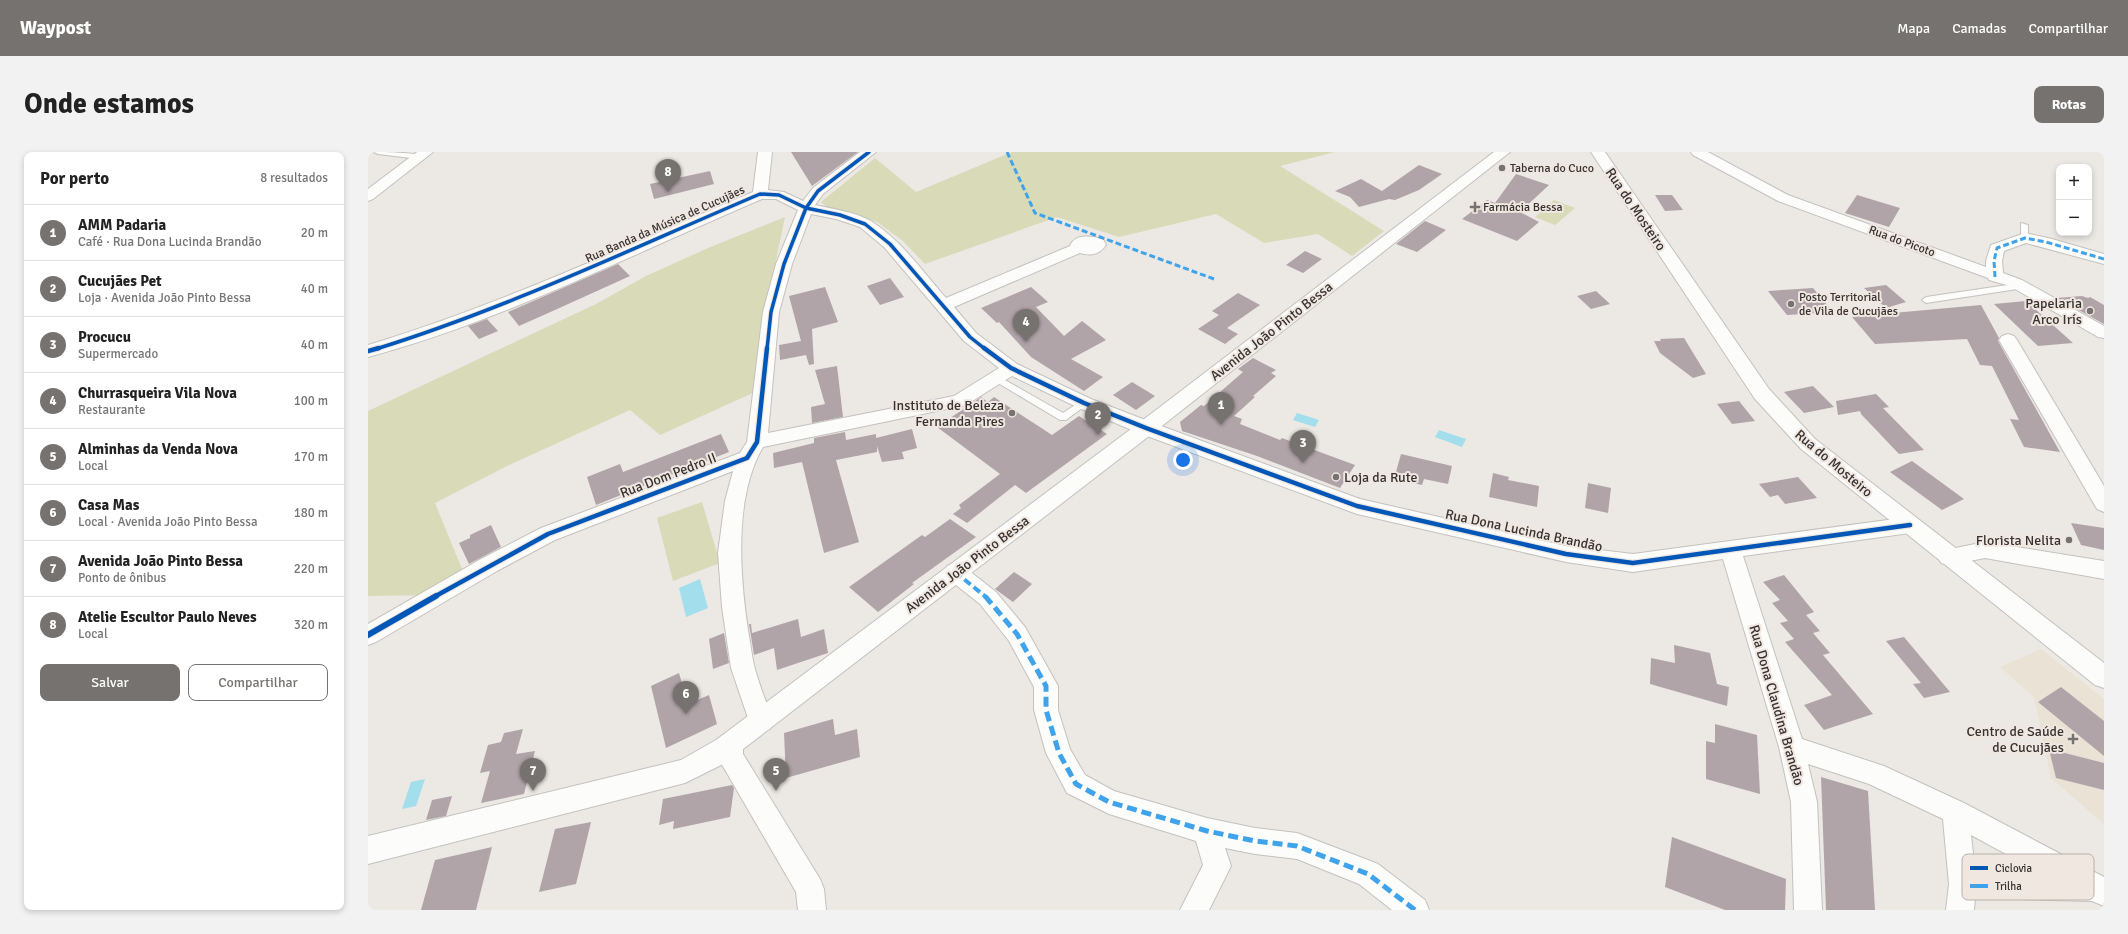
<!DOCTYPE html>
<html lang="pt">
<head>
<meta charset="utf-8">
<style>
  body { margin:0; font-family:Signika,sans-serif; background:#f2f2f2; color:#222 }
  .controls { position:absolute; right:12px; top:12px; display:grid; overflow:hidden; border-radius:8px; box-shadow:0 2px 6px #0003 }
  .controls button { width:36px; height:36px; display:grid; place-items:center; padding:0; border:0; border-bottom:1px solid #e0e0e0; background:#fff; color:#222; font:20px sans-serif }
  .you { position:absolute; left:815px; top:308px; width:14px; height:14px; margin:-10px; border:3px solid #fff; border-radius:50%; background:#1a73e8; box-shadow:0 0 0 6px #1a73e833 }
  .badge { display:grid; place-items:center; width:26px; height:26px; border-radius:50%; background:#76726f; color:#fff; font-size:13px; font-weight:700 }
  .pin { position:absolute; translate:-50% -33px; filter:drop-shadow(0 1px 2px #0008) }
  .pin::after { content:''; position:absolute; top:21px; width:14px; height:12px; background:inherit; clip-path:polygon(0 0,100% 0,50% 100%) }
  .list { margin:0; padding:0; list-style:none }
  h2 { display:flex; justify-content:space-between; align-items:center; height:52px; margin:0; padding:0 16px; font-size:17px }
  h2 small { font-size:13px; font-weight:400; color:#767676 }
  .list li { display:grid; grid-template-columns:26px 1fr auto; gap:12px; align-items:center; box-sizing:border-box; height:56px; padding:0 16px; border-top:1px solid #e0e0e0 }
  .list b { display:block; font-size:15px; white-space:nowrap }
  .list p { margin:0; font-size:13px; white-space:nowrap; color:#767676 }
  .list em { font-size:13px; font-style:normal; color:#767676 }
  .actions { display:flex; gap:8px; padding:12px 16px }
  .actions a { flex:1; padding:9px 0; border:1px solid #76726f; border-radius:8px; text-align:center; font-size:14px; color:#76726f }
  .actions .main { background:#76726f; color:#fff }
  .map { position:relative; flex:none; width:1736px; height:758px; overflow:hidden; border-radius:8px }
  header { display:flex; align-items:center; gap:24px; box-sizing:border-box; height:56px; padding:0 20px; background:#76726f; color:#fff }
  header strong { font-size:19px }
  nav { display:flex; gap:22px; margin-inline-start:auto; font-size:14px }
  .intro { display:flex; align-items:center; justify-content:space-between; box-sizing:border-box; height:96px; padding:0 24px }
  h1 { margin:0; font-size:28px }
  .button { padding:10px 18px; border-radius:8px; background:#76726f; color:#fff; font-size:14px; font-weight:700 }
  main { display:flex; gap:24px; padding:0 24px }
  aside { flex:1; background:#fff; border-radius:8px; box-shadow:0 2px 6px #0003 }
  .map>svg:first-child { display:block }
</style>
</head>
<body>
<header>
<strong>Waypost</strong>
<nav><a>Mapa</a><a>Camadas</a><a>Compartilhar</a></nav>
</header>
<div class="intro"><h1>Onde estamos</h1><a class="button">Rotas</a></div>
<main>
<aside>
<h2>Por perto<small>8 resultados</small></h2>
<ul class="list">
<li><span class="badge">1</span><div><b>AMM Padaria</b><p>Café · Rua Dona Lucinda Brandão</p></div><em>20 m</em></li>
<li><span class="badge">2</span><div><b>Cucujães Pet</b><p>Loja · Avenida João Pinto Bessa</p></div><em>40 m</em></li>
<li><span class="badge">3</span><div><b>Procucu</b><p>Supermercado</p></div><em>40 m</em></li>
<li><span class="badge">4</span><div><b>Churrasqueira Vila Nova</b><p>Restaurante</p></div><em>100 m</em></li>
<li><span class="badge">5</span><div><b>Alminhas da Venda Nova</b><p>Local</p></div><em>170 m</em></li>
<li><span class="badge">6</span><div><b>Casa Mas</b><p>Local · Avenida João Pinto Bessa</p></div><em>180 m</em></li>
<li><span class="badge">7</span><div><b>Avenida João Pinto Bessa</b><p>Ponto de ônibus</p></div><em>220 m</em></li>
<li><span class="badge">8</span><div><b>Atelie Escultor Paulo Neves</b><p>Local</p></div><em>320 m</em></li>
</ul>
<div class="actions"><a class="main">Salvar</a><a>Compartilhar</a></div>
</aside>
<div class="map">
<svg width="1736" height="758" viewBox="0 0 1736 758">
  <rect width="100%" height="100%" fill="#ece8e4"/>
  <!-- medical -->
  <polygon fill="#e9e2d5" points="1673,497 1736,547 1736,672 1683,626 1666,545 1632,515"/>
  <!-- green -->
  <g fill="#d8dab8">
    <polygon points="644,0 967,0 912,14 1016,79 984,104 950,82 896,91 848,62 751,85 689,65 557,112 535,89 509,70 459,55 453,50 507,6 548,40"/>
    <polygon points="1186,48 1207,56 1187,73 1167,65"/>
    <polygon points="417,65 399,151 387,240 292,283 262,258 139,314 67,351 96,422 63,443 0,444 0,259 228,152 278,124 340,96"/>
    <polygon points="334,350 352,411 305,429 289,366"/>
  </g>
  <!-- water -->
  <g fill="#a2deec">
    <polygon points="929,261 951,268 947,275 925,268"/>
    <polygon points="1071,278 1098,287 1094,295 1067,285"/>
    <polygon points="332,427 340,456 318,465 311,436"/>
    <polygon points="57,627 48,654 34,657 43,630"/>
  </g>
  <!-- building -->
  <g fill="#b1a4a9">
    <polygon points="423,0 490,0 444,34"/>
    <polygon points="1051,13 1074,22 1051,38 1027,48 1021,47 991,55 982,45 967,39 993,27 1014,39"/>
    <polygon points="342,19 346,32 286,47 282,32"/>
    <polygon points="1148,22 1181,33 1152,60 1171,70 1149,89 1094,67 1119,48 1127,51"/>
    <polygon points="1287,43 1304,43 1315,58 1297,59"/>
    <polygon points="1489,43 1532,56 1521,75 1477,61"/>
    <polygon points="1057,69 1078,78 1049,100 1028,92"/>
    <polygon points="937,99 954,107 935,121 918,113"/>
    <polygon points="250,112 262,124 187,158 151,174 140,160"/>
    <polygon points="522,126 536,145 512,153 499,134"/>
    <polygon points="1518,133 1538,150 1518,156 1496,136"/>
    <polygon points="457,135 470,170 444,177 446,212 441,213 438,203 412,208 411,193 433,189 421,144"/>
    <polygon points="663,135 680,150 668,155 696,184 714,169 738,188 703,207 735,225 716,239 663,205 631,170 629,171 613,156"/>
    <polygon points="1445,136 1465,160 1419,163 1400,139"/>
    <polygon points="1228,139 1242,152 1223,157 1209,144"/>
    <polygon points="870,141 892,153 859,176 870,182 857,192 830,177 851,163 844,159"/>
    <polygon points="1714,144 1720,146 1722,145 1736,153 1736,172 1689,146"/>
    <polygon points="1658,149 1705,191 1670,194 1626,152"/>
    <polygon points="1613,153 1631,186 1630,189 1692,300 1656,295 1642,267 1651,268 1624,214 1612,213 1599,187 1507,192 1484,165 1525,158 1525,161"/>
    <polygon points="119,167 130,179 111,187 100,174"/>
    <polygon points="1316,186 1338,222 1325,226 1292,201 1286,189 1293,189 1292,187"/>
    <polygon points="885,206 908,218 903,221 908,224 885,244 887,245 866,264 874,267 872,272 912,288 914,286 987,313 972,336 889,304 814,279 812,270 833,253 836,254 875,220 870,217"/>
    <polygon points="469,214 475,265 444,271 443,255 457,252 447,218"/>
    <polygon points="764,230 787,244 768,258 745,243"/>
    <polygon points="1445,234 1466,255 1436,261 1416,240"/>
    <polygon points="1508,242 1521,255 1515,256 1556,298 1531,302 1493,262 1492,259 1470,263 1468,249"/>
    <polygon points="613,245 620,250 626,245 684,283 711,264 739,282 658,341 647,333 599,371 585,362 593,356 591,353 632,322 569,275"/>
    <polygon points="1371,249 1387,269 1364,272 1349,252"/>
    <polygon points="544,277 549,296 534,300 536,307 514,310 509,294 509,300 468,308 491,390 456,401 434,310 406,316 405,301 446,291 446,286 477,280 478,288 508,282 508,286"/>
    <polygon points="353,282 361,300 228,353 219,325 252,312 255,320"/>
    <polygon points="1033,302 1084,314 1080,332 1056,327 1054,333 1026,327"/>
    <polygon points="1544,309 1596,347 1574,358 1522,320"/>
    <polygon points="1125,321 1141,325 1140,328 1171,334 1169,355 1121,345"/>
    <polygon points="1430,325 1449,346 1417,352 1410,343 1402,345 1391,332"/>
    <polygon points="1220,331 1243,336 1240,361 1217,356"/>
    <polygon points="582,367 608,385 544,431 546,432 510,460 481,435 554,383 557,385"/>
    <polygon points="1703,371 1736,376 1736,398 1713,393"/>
    <polygon points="123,373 133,395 101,412 91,391 102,386 102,383"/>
    <polygon points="646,420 664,432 645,450 627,437"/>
    <polygon points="1416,423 1446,460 1438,463 1452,479 1445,481 1462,501 1455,503 1505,562 1456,578 1436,553 1464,543 1417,490 1426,487 1412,471 1420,469 1404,451 1412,448 1395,430"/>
    <polygon points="430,467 433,485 456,477 460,501 409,518 406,496 386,503 381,472 383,472 384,481"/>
    <polygon points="356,481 361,511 345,517 341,487"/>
    <polygon points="1536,485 1582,540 1556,546 1545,532 1553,531 1518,489"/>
    <polygon points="1306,493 1342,501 1349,532 1361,535 1359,554 1282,532 1283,506 1307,511"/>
    <polygon points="311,521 320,552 341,543 349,572 298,596 283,534"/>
    <polygon points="1693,535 1736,569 1736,604 1670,550"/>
    <polygon points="465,567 467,583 489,577 492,605 418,626 416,581"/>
    <polygon points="1347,572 1389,583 1392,642 1338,627 1338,589 1347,591"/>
    <polygon points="155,577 148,602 167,599 156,642 113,651 122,619 112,621 120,593 133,590 136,581"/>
    <polygon points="1681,597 1736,611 1736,638 1688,626"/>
    <polygon points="1453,625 1500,639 1507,758 1458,758"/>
    <polygon points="364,633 366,636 362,665 305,677 306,669 291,673 295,647"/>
    <polygon points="84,644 78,664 58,668 64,648"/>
    <polygon points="223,670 208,732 171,740 187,677"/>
    <polygon points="1304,685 1418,727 1417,758 1357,758 1297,735"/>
    <polygon points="124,695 108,758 53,758 67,708"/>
  </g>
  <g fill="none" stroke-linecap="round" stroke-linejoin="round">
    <defs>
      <g id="lane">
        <path d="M6 0C18 0 46 0 55 5L51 7 10 2Z"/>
        <polygon points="1653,71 1660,73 1660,88 1654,88 1653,86"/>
        <polygon points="1653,131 1656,132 1656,136 1558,151 1554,148 1558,145"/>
        <polygon points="628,223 695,261 713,249 719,249 721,251 698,268 692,268 625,228 623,226"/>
      </g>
      <g id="street">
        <path d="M390 0H404L400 38 416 40 435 49 445 36 492 0H508L455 42 447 53C465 57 487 60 503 69 533 88 555 120 578 146L702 94C707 81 723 84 735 87L738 93C731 103 723 104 712 101L586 155 608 181 649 212 723 247 785 271 992 347 1198 394 1265 402 1542 365 1549 367 1552 373 1549 379 1542 381 1375 404 1434 587 1516 614 1596 651 1736 725V754L1724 749 1607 746 1606 758H1578L1581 732 1575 667 1501 632 1440 612 1449 650 1454 758H1426L1423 650 1411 595 1355 407 1265 420 1198 410 989 362 771 281 709 255 644 224 598 253 395 295C365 346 372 428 381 484 383 495 384 506 387 517 392 535 399 552 405 569L402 577 393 580 384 577 381 569 363 516 354 455 350 401 357 349 365 319 187 388 129 419 8 490 0 493V472L113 407 173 376 372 301 379 290 395 160 408 112 430 58 408 47H394C264 102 137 168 0 205V193C133 153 257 94 385 40ZM443 62 468 67 492 75 516 95 596 189 631 216 586 244 400 281 411 160 424 112ZM1603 683 1673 721 1607 719Z"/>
        <polygon points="1323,0 1340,0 1420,43 1618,115 1618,109 1623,93 1657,81 1684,87 1736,102 1736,112 1658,91 1636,99 1634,109 1635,121 1654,128 1736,174 1736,186 1730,185 1642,134 1621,128 1620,126 1410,49 1325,3"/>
        <polygon points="1640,182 1646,184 1649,188 1736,334 1736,360 1729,357 1631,188 1634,184"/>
        <polygon points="1617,390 1736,409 1736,427 1617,406 1581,413 1573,411 1570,405 1573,399"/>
        <polygon points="587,411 595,414 628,440 657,475 690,534 690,558 702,597 717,623 746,639 839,666 887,676 929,681 1000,708 1010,712 1057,748 1061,758 1024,758 991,732 929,707 887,702 857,696 863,714 841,758 812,758 835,713 828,689 741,662 699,641 678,601 666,558 666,535 641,489 612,452 579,426 576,420 579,414"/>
        <polygon points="362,584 371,587 375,595 375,602 452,727 456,737 458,758 430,758 428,740 349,604 349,595 353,587"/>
      </g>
      <g id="secondary">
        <polygon points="49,0 65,0 5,47 0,49 0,37"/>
        <polygon points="1126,0 1142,0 785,281 357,611 317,631 0,712 0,684 313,608 348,588 771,271"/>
        <polygon points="1223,0 1237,0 1401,237 1447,287 1736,511 1736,536 1727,533 1433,297 1387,247"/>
      </g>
    </defs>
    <!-- lane casing -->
    <use href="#lane" stroke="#c4c1be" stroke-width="2"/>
    <!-- street casing -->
    <use href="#street" stroke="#c4c1be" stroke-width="2"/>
    <!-- secondary casing -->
    <use href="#secondary" stroke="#c4c1be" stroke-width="2"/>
    <!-- lane -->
    <use href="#lane" fill="#fcfcfb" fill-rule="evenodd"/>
    <!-- street -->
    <use href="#street" fill="#fcfcfb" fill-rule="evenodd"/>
    <!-- secondary -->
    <use href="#secondary" fill="#fcfcfb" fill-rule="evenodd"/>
    <!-- quiet-far2 -->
    <g stroke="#3fa3eb" stroke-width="3" stroke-dasharray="6 3" stroke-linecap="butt">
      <polyline points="639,0 667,61 846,127"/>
      <polyline points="1627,125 1626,109 1629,96 1657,86 1678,90 1736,107"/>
    </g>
    <!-- quiet-far1 -->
    <polyline stroke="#3fa3eb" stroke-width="4" stroke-dasharray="8 4" stroke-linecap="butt" points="587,420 618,445"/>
    <!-- quiet -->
    <polyline stroke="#3fa3eb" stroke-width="5" stroke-dasharray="10 5" stroke-linecap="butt" points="617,444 649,482 678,534 678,558 691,601 708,632 741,650 839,679 887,689 929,694 1000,722 1047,758"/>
    <defs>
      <g id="cycleway-far2">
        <path d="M8 197C140 156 265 96 392 42L411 43 438 56 472 63 497 72 522 92 602 185 617 197"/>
        <polyline points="399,197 403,160 416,112 438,56 450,39 501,0"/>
      </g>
      <g id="cycleway-far1">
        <polyline points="616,196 643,216 716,251 778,276 989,354 1198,402 1265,411 1542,373"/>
        <polyline points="0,199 11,196"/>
        <polyline points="66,445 180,382 379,306 389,290 399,196"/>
      </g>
      <polyline id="cycleway" points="0,483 68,444"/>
    </defs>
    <!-- cycleway-far2 casing -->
    <use href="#cycleway-far2" stroke="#f0e7e0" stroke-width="5.5"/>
    <!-- cycleway-far1 casing -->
    <use href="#cycleway-far1" stroke="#f0e7e0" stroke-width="7"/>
    <!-- cycleway casing -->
    <use href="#cycleway" stroke="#f0e7e0" stroke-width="8"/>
    <!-- cycleway-far2 -->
    <use href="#cycleway-far2" stroke="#0057b8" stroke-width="3.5"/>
    <!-- cycleway-far1 -->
    <use href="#cycleway-far1" stroke="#0057b8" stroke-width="4.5"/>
    <!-- cycleway -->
    <use href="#cycleway" stroke="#0057b8" stroke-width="6"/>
  </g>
  <!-- markers -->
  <g fill="#76726f" stroke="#f0e7e0" stroke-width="1.5">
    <circle cx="1134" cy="16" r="4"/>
    <path d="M1105 49h4v4h4v4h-4v4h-4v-4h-4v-4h4z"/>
    <circle cx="1423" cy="152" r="4"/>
    <circle cx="1722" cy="159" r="4"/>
    <circle cx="644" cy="261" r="4"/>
    <circle cx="968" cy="325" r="4"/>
    <circle cx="1701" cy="388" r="4"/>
    <path d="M1703 581h4v4h4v4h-4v4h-4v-4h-4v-4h4z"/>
  </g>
  <g text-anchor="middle" stroke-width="4" stroke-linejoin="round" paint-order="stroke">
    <!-- far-poi labels -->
    <g font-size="12" fill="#363330" stroke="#f0e7e0" text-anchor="start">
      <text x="1142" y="20">Taberna do Cuco</text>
      <text x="1115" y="59">Farmácia Bessa</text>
      <text x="1431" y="149">Posto Territorial<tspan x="1431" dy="14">de Vila de Cucujães</tspan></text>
    </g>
    <!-- far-street labels -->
    <g font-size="12" fill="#363330" stroke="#f0e7e0">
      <text transform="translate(297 72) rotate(-24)" y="4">Rua Banda da Música de Cucujães</text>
      <text transform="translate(1534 89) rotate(20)" y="4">Rua do Picoto</text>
    </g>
    <!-- street labels -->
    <g font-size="14" fill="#363330" stroke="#f0e7e0">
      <text transform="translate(1268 57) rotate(56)" y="5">Rua do Mosteiro</text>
      <text transform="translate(903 179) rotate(-38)" y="5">Avenida João Pinto Bessa</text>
      <text transform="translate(1466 311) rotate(40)" y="5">Rua do Mosteiro</text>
      <text transform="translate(300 323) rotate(-21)" y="5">Rua Dom Pedro II</text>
      <text transform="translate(1156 378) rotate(12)" y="5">Rua Dona Lucinda Brandão</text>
      <text transform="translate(599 412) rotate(-37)" y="5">Avenida João Pinto Bessa</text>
      <text transform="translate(1409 553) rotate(74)" y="5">Rua Dona Claudina Brandão</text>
    </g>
    <!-- poi labels -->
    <g font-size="14" fill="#363330" stroke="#f0e7e0" text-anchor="end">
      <text x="1714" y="156">Papelaria<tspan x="1714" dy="16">Arco Irís</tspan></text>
      <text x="636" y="258">Instituto de Beleza<tspan x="636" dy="16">Fernanda Pires</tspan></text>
      <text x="976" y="330" text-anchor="start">Loja da Rute</text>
      <text x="1693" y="393">Florista Nelita</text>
      <text x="1696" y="584">Centro de Saúde<tspan x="1696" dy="16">de Cucujães</tspan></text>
    </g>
  </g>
  <!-- legend -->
  <rect x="1594" y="702" width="132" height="46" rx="6" fill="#f0e7e0" stroke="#b8b1ab" stroke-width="1"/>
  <rect x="1602" y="714" width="18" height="4" fill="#0057b8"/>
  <rect x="1602" y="732" width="18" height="4" fill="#3fa3eb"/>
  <g font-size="11" fill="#363330">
    <text x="1627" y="720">Ciclovia</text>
    <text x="1627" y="738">Trilha</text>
  </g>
</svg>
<div class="controls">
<button>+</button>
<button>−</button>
</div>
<div class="you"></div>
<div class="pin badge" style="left:853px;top:273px">1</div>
<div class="pin badge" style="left:730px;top:283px">2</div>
<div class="pin badge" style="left:935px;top:311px">3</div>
<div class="pin badge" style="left:658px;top:190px">4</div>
<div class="pin badge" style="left:408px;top:639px">5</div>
<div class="pin badge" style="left:318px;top:562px">6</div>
<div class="pin badge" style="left:165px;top:639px">7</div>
<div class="pin badge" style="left:300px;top:40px">8</div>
</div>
</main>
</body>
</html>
